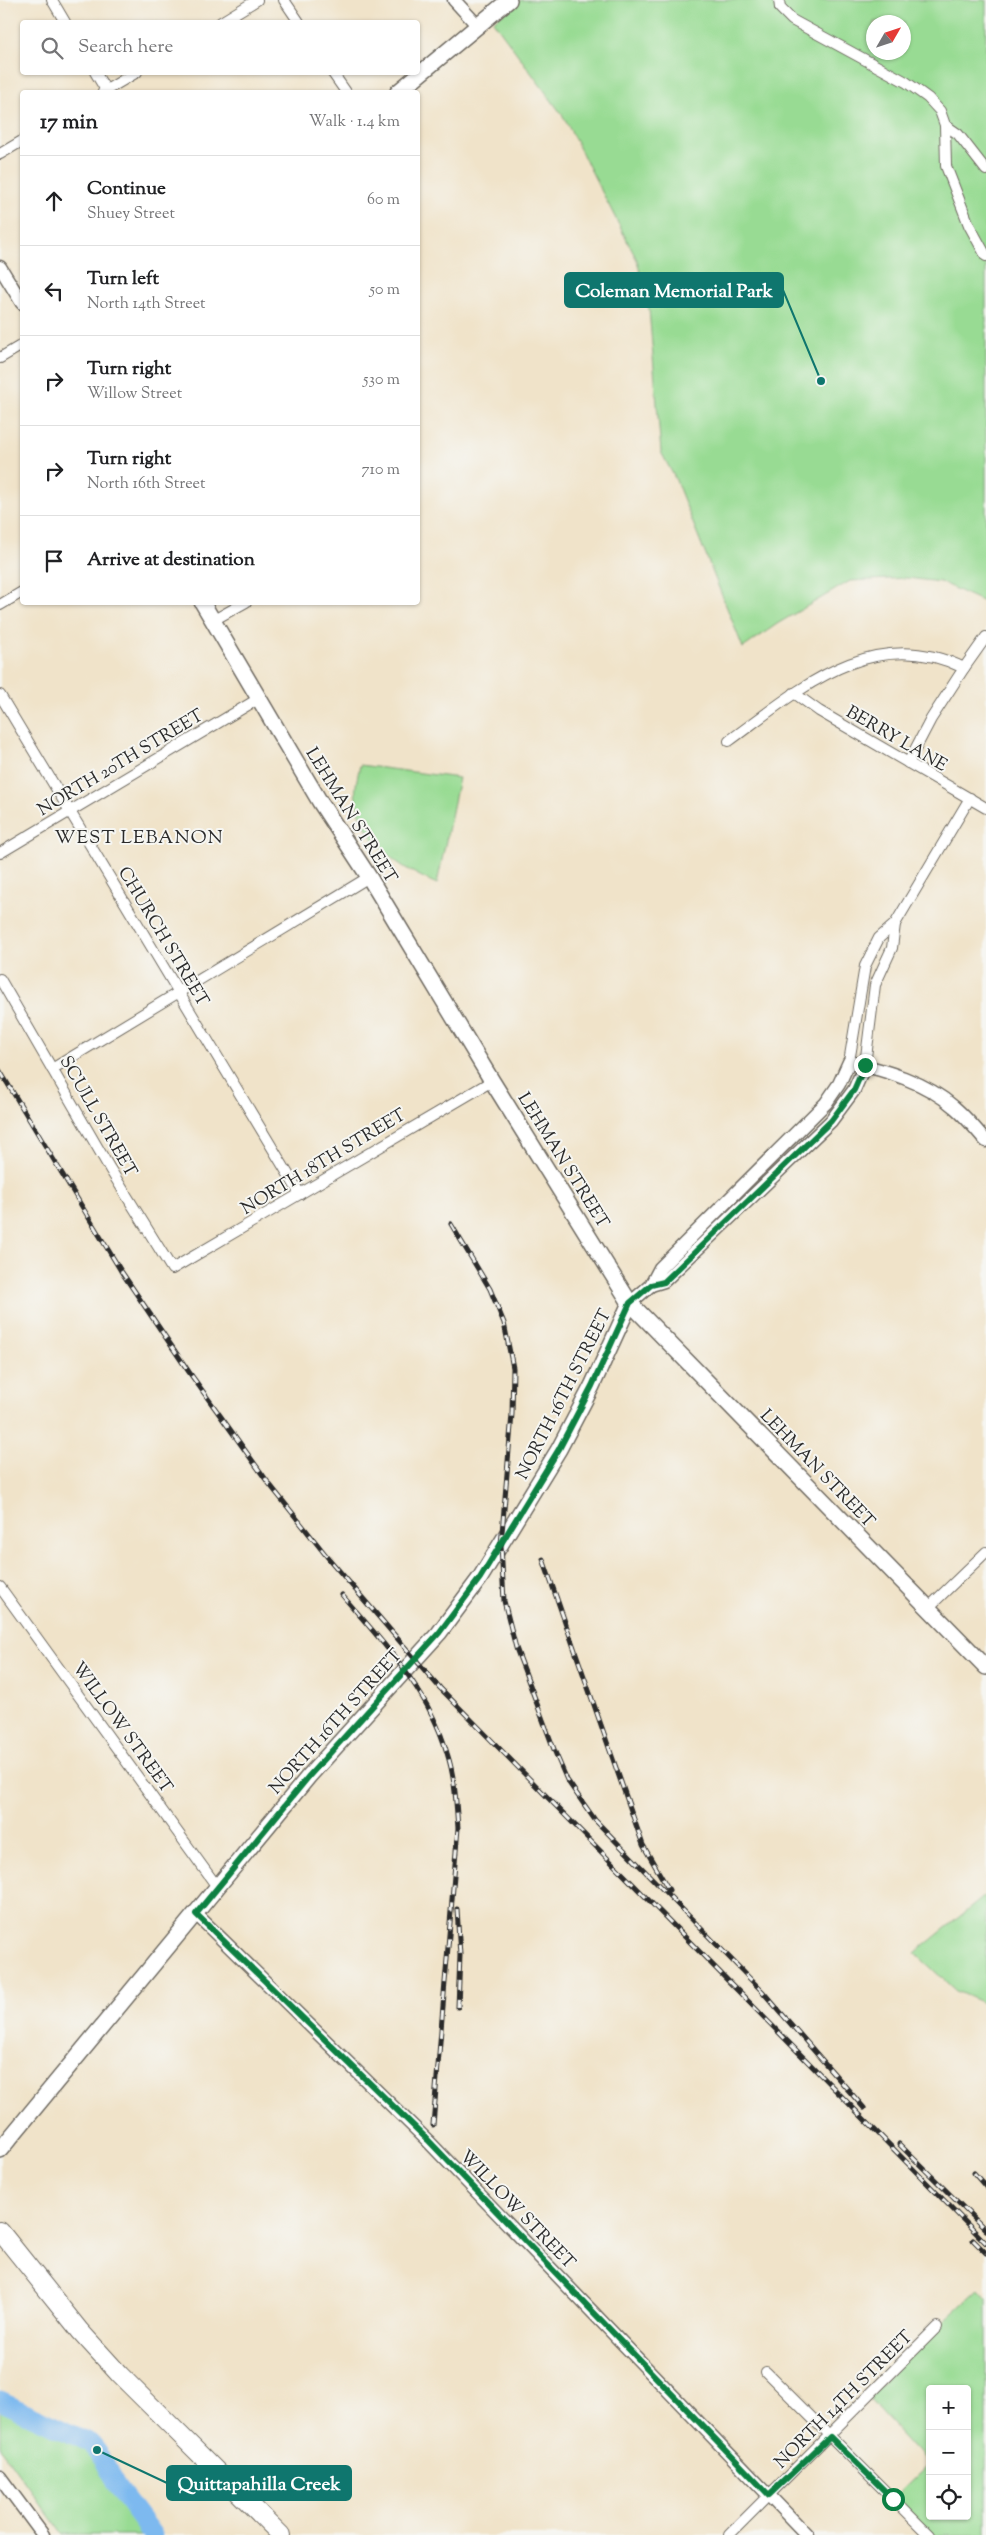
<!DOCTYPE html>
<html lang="en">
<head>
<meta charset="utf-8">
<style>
  body { margin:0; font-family:"Sorts Mill Goudy",serif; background:#f2f2f2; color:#202124 }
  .controls { position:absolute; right:15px; bottom:15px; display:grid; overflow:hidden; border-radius:5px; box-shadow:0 1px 4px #0004 }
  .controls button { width:45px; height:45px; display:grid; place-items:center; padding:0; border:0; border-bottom:1px solid #e0e0e0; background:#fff; color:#202124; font:25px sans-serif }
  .compass { position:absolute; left:866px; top:15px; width:45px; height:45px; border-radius:50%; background:#fff; box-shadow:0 1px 4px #0004; rotate:51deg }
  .stop { position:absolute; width:15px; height:15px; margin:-11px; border:4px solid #0b8043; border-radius:50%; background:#fff }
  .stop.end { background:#0b8043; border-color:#fff; box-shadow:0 1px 5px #0008 }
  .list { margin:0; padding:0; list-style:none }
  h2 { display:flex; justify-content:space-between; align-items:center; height:65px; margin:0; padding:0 20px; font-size:21px }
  h2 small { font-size:16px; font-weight:400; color:#757577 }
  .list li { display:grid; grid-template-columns:32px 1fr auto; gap:15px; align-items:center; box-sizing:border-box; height:90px; padding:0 20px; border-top:1px solid #e0e0e0 }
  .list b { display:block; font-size:19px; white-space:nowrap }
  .list p { margin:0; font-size:16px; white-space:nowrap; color:#757577 }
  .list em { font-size:16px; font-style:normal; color:#757577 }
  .icon { flex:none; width:28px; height:28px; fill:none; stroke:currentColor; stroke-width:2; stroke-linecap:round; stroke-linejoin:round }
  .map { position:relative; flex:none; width:986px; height:2535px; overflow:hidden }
  .search { position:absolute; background:#fff; box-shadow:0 1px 4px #0004; left:20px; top:20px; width:400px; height:55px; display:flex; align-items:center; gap:12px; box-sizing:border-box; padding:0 18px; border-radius:5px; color:#757577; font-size:19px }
  .panel { position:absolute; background:#fff; box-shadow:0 1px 4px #0004; left:20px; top:90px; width:400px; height:515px; border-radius:5px }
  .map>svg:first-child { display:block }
</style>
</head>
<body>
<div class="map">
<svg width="986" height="2535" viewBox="0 0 986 2535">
  <rect width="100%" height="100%" fill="#f6f6f2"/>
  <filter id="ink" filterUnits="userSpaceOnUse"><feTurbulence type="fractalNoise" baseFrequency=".02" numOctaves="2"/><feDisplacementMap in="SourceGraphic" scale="10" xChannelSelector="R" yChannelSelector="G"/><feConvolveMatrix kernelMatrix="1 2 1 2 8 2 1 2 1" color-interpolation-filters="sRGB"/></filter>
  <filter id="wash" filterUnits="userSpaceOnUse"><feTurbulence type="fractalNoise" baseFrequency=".0096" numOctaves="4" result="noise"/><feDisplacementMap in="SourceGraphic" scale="20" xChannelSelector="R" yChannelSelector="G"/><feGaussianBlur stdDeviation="1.12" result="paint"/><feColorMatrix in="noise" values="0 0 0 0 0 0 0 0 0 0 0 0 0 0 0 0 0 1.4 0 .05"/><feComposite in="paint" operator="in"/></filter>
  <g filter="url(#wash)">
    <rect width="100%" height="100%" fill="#f0e3c9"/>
    <!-- green -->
    <g fill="#98db93" stroke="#62835f" fill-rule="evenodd">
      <path d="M521 0H986V603L940 582 907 578 850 581 777 624 743 648 675 478 661 452 649 309 637 260 563 116 493 21ZM874 22H904V52H874Z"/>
      <path d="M360 765 459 778 437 884C398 867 365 845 356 799 354 789 358 775 360 765Z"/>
      <polygon points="986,1895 986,2004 956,1991 915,1953"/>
      <path d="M978 2290 986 2299V2535H929L893 2499 929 2464 868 2398 937 2327ZM930 2389H967V2516H930Z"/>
      <polygon points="0,2408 82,2444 91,2451 114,2492 145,2535 63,2535 0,2448"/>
    </g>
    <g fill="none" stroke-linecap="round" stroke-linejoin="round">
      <!-- river -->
      <polyline stroke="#7db9ef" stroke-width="19" points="0,2401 91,2443 97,2450 118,2488 153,2535"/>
    </g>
  </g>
  <g filter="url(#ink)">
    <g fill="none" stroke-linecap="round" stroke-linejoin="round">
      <defs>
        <g id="minor">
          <polyline points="52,0 65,22"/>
          <polyline points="284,0 299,22"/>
          <polyline points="779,0 780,8 792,20 906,82 928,98 940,111 945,125 946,166 969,225 986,256"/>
          <polyline points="221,22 257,0"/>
          <polyline points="95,72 107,92"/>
          <polyline points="332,72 346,92"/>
          <polyline points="103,92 137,72"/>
          <polyline points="945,125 958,134 986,170"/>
          <polyline points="0,154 22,141"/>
          <polyline points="0,358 22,345"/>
          <polyline points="0,605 22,592"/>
          <polyline points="212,621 246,602"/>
          <polyline points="964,668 986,637"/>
          <polyline points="794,693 819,711 986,808"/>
          <polyline points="0,695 300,1194"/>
          <path d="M729 741C799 690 872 623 964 668L931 719 908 763"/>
          <polyline points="0,853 258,699"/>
          <polyline points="0,979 110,1169 172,1269 492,1081"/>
          <polyline points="849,1062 865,966 879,938 895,924 970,798"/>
          <polyline points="865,1065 875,985 892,948 895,924"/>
          <polyline points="52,1069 369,877"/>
          <polyline points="0,1587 218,1888"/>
          <polyline points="928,1608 986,1552"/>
          <polyline points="766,2372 929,2535"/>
          <polyline points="729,2535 937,2327"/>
        </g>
        <g id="tertiary">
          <polyline points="454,0 478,26"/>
          <polyline points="0,267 22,303"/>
          <polyline points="651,1285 664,1281 831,1121 854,1090 865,1065"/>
          <path d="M630 1303 651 1285 660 1268 826 1103 839 1084 849 1062C885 1070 926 1082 954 1107 966 1117 976 1129 986 1141"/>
          <polyline points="196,1914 428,2141 807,2535"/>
          <polyline points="0,2477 43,2535"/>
        </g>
        <g id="secondary">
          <polyline points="398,92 509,0"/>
          <polyline points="202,602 320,802 369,877 492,1081 630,1303 986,1667"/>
          <polyline points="0,2150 309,1776 439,1633 480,1578 559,1449 592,1386 630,1303"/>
        </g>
        <polyline id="trunk" points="0,2231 80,2331 120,2375 281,2535"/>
      </defs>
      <!-- minor casing -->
      <use href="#minor" stroke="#706b62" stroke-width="12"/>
      <!-- tertiary casing -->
      <use href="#tertiary" stroke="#706b62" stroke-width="15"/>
      <!-- secondary casing -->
      <use href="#secondary" stroke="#706b62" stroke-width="18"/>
      <!-- trunk casing -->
      <use href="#trunk" stroke="#706b62" stroke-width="20"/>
      <!-- minor -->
      <use href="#minor" stroke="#fff" stroke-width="10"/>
      <!-- tertiary -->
      <use href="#tertiary" stroke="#fff" stroke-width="12"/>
      <!-- secondary -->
      <use href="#secondary" stroke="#fff" stroke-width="15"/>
      <!-- trunk -->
      <use href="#trunk" stroke="#fff" stroke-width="18"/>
      <defs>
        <g id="rail">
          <polyline points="0,1071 121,1271 189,1372 267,1481 329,1559 440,1688 986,2243"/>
          <polyline points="451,1224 490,1289 504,1323 513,1368 512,1414 501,1545 504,1601 516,1648 555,1752 567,1780 595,1820 762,1991 864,2108"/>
          <polyline points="543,1559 643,1845 669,1890"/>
          <path d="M342 1595C383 1643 429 1690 447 1753 455 1777 456 1802 458 1828L433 2125"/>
          <polyline points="457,1909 460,1955 458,2007"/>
          <polyline points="899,2144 986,2230"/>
          <polyline points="974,2173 986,2187"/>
          <polyline points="973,2240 986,2253"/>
        </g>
      </defs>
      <!-- rail casing -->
      <use href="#rail" stroke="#2b2b2b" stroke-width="5"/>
      <!-- rail -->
      <use href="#rail" stroke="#f6f6f2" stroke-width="3" stroke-dasharray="9" stroke-linecap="butt"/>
    </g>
  </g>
  <g fill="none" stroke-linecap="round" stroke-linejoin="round" filter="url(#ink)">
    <!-- route -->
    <polyline stroke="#0b8043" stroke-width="6" points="865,1065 854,1090 831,1121 664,1282 651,1285 630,1303 592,1386 559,1449 480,1578 439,1633 309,1776 196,1914 428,2140 769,2495 830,2437 893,2499"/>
  </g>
  <g text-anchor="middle" stroke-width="4" stroke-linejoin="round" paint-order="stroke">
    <!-- street labels -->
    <g font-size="18" fill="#2b2b2b" stroke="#f6f6f2">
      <text transform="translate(897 738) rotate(30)" y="6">BERRY LANE</text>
      <text transform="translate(120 762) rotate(-31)" y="6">NORTH 20TH STREET</text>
      <text transform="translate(352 815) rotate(58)" y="6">LEHMAN STREET</text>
      <text transform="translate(164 936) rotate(59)" y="6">CHURCH STREET</text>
      <text transform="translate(99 1116) rotate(60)" y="6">SCULL STREET</text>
      <text transform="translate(564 1160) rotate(58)" y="6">LEHMAN STREET</text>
      <text transform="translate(323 1161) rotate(-31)" y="6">NORTH 18TH STREET</text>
      <text transform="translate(563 1394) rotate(-63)" y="6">NORTH 16TH STREET</text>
      <text transform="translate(818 1468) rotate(46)" y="6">LEHMAN STREET</text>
      <text transform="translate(335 1721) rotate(-48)" y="6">NORTH 16TH STREET</text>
      <text transform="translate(123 1727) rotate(54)" y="6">WILLOW STREET</text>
      <text transform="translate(518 2209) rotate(46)" y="6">WILLOW STREET</text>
      <text transform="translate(843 2399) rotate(-45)" y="6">NORTH 14TH STREET</text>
    </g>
    <!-- neighbourhood labels -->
    <g font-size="19" letter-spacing="1" fill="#2b2b2b" stroke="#f6f6f2">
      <text x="139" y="843">WEST LEBANON</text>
    </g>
  </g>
  <!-- callouts -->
  <path fill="none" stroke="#0f766e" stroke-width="2" d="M821 381L783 290M97 2450L167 2483"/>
  <g fill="#0f766e" stroke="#f6f6f2" stroke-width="2">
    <circle cx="821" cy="381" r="5"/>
    <circle cx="97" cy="2450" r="5"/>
  </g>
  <g fill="#0f766e" stroke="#0f766e" stroke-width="2">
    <rect x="565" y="273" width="218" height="34" rx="5"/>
    <rect x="167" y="2466" width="184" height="34" rx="5"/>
  </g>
  <g font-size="19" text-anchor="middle" font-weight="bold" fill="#fff">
    <text x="674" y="297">Coleman Memorial Park</text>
    <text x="259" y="2490">Quittapahilla Creek</text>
  </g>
</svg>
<div class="controls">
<button>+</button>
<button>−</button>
<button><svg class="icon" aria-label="locate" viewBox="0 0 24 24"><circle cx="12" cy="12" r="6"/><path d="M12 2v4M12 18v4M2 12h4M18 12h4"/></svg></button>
</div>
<svg class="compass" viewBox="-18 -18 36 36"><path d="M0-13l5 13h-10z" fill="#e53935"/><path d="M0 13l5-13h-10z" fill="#757577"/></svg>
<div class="stop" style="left:893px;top:2499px"></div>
<div class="stop end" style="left:865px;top:1065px"></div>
<div class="search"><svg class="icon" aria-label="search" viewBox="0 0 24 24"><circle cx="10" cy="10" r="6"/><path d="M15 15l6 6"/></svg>Search here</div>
<section class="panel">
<h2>17 min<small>Walk · 1.4 km</small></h2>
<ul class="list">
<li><svg class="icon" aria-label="ahead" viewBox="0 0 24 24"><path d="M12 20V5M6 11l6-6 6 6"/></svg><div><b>Continue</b><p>Shuey Street</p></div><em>60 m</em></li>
<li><svg class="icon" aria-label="left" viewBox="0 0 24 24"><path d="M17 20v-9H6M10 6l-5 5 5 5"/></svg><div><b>Turn left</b><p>North 14th Street</p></div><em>50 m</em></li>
<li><svg class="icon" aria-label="right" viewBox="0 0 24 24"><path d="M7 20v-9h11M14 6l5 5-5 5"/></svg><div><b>Turn right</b><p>Willow Street</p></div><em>530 m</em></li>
<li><svg class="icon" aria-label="right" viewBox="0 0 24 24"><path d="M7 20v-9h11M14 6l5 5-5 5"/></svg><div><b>Turn right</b><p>North 16th Street</p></div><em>710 m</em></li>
<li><svg class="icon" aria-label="arrive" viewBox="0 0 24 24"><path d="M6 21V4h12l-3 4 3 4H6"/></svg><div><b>Arrive at destination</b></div></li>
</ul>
</section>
</div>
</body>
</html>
